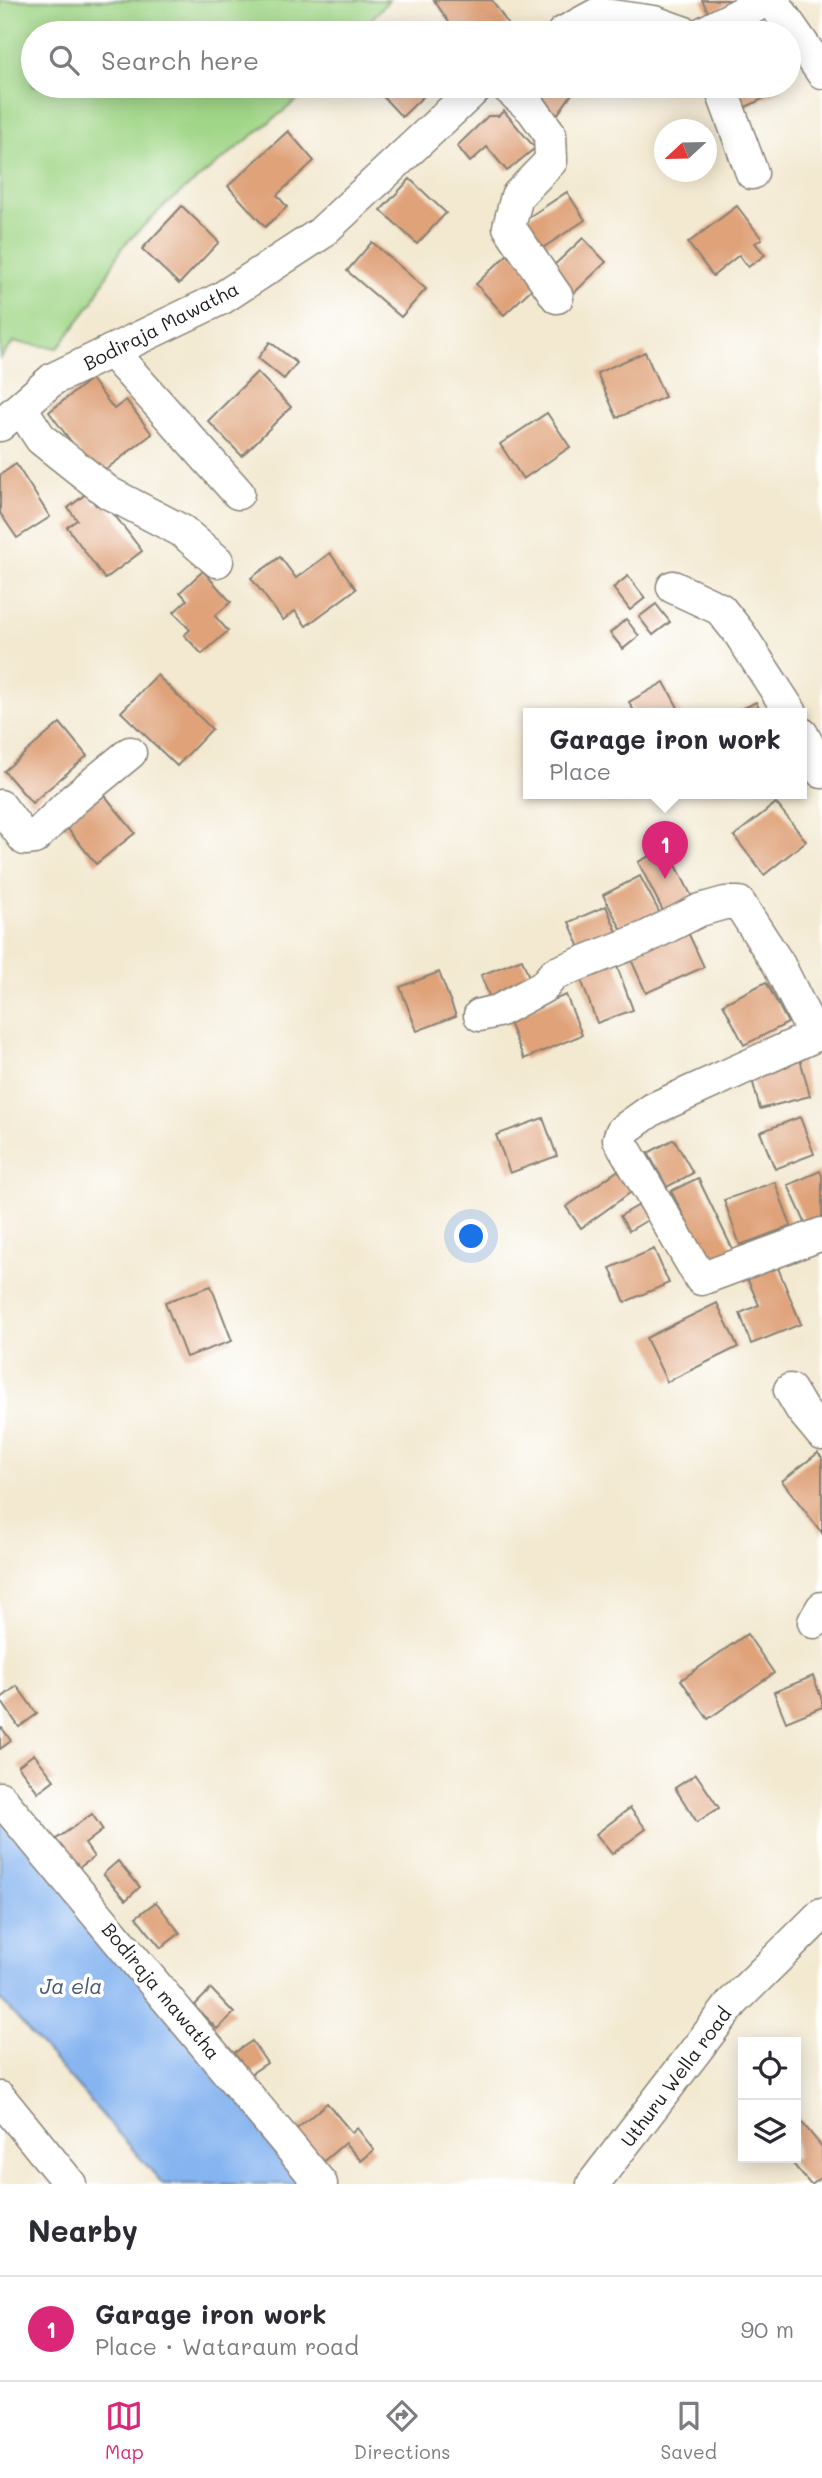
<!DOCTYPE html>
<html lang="en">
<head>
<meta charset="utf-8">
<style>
  body { margin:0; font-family:Mali,sans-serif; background:#f2f2f3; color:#2b2b33 }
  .controls { position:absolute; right:21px; bottom:21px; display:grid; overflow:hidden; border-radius:0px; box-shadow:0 4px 18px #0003 }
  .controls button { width:63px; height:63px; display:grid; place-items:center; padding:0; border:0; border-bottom:2px solid #e1e1e2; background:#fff; color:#2b2b33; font:35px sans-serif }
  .compass { position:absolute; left:654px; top:119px; width:63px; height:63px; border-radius:50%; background:#fff; box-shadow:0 4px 18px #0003; rotate:248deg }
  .you { position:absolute; left:472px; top:1237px; width:24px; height:24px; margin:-18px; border:5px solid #fff; border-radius:50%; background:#1a73e8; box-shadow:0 0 0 10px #1a73e833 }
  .badge { display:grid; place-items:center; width:46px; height:46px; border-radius:50%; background:#db2777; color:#fff; font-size:23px; font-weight:700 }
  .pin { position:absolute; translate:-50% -58px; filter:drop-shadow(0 2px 4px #0008) }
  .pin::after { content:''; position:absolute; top:37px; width:24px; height:21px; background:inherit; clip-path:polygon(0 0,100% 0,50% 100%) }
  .popup { position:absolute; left:523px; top:708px; width:284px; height:91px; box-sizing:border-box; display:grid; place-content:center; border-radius:0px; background:#fff; filter:drop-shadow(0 2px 5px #0005); font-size:23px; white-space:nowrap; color:#7c7c81 }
  .popup b { font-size:26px; color:#2b2b33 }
  .popup::after { content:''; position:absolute; left:50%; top:100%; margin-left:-14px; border:14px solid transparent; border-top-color:#fff }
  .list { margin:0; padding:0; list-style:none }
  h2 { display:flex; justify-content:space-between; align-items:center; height:91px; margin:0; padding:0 28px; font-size:30px }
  h2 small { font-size:23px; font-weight:400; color:#7c7c81 }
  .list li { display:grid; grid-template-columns:46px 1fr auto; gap:21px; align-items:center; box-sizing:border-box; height:105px; padding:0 28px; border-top:2px solid #e1e1e2 }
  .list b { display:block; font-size:26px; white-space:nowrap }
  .list p { margin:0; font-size:23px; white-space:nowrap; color:#7c7c81 }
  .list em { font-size:23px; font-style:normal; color:#7c7c81 }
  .icon { flex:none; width:38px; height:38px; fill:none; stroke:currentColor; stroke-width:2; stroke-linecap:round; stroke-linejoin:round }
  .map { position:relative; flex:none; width:822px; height:2184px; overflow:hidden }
  .search { position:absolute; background:#fff; box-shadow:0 4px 18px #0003; left:21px; right:21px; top:21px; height:77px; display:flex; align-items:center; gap:18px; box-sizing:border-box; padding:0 24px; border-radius:38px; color:#7c7c81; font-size:26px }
  .sheet { height:196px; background:#fff }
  nav { display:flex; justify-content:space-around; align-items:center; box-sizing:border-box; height:98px; border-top:2px solid #e1e1e2; background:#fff; font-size:19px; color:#7c7c81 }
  nav a { display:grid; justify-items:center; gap:4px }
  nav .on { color:#db2777 }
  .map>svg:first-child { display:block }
</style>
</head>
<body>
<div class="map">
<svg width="822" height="2184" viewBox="0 0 822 2184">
  <rect width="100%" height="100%" fill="#fff"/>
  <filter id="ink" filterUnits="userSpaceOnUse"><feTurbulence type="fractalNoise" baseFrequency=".0143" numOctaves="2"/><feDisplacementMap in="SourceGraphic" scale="14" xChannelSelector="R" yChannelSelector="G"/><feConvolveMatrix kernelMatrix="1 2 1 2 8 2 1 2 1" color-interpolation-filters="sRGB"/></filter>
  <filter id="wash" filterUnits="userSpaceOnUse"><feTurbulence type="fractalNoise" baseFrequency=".00686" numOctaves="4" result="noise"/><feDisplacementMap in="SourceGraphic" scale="28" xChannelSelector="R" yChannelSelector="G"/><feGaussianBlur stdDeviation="1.57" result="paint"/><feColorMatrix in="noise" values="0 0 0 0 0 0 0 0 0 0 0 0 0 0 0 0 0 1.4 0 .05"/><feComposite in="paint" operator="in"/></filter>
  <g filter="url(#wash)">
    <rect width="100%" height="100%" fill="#f3e9d1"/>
    <!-- green -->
    <polygon fill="#a0d687" stroke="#5e7952" stroke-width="2" points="0,0 389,0 359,33 33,33 33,86 315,86 165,205 122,247 93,302 58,348 14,342 0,358"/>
    <!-- water -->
    <polygon fill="#85b4f0" stroke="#506886" stroke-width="2" points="0,1809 307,2184 163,2184 0,1999"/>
    <g id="blocks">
      <!-- building -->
      <g fill="#dfa279">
        <polygon points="434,0 492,0 508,24 493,33 456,33"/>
        <polygon points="702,0 736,0 709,14"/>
        <polygon points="373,86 434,86 402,117"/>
        <polygon points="522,86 566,86 574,91 557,115 520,88"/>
        <polygon points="731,86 781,86 783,89 742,109"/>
        <polygon points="504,111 535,148 507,171 487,147 470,162 457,146 488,116 498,116"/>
        <polygon points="288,131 314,161 277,195 287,207 265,227 228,186"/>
        <polygon points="410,179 446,213 417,244 381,210"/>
        <polygon points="567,192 585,220 541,249 523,221"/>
        <polygon points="182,206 219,242 179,284 142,249"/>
        <polygon points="737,206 762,239 755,243 765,255 748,267 739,255 713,276 688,243"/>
        <polygon points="583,238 606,262 573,294 550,269"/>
        <polygon points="372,242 426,289 401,317 347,271"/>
        <polygon points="511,251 540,281 504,315 476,284"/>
        <polygon points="270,342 297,363 284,379 258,358"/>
        <polygon points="645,352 665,397 617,418 597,373"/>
        <polygon points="257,372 291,407 242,456 208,421"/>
        <polygon points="91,379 114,409 126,400 152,434 97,476 49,412"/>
        <polygon points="547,413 570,447 523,479 500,444"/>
        <polygon points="16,464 50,517 17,538 0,513 0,475"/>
        <polygon points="87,493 96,505 103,500 142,551 105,579 67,527 77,520 68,508"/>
        <polygon points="330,553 356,589 306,626 295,611 283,620 251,578 280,557 296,578"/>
        <polygon points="203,571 231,602 215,616 228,631 202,654 184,635 190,630 174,612 187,600 180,592"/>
        <polygon points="628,576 645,598 630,610 613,588"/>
        <polygon points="656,604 670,622 653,635 639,617"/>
        <polygon points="626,619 639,636 623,649 610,633"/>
        <polygon points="157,675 212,729 177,766 121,712"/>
        <polygon points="664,682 681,713 635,713 629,702"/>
        <polygon points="756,702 761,713 734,713"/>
        <polygon points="60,723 87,756 32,803 4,771"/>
        <polygon points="102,792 135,833 96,864 63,823"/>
        <polygon points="776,803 806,841 764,875 734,836"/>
        <polygon points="667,847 692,897 663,911 638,862"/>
        <polygon points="640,876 663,919 626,938 603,895"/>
        <polygon points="606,906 620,939 583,955 569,922"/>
        <polygon points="686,928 704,967 646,993 629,955"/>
        <polygon points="614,958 633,1010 597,1023 578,971"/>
        <polygon points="522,959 532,985 491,1001 481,975"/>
        <polygon points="439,972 456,1016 417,1031 400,987"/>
        <polygon points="766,982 788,1023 744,1045 723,1004"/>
        <polygon points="566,995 582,1035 524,1059 507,1018"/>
        <polygon points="800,1059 810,1096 760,1109 750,1072"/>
        <polygon points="800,1117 814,1154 775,1169 760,1132"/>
        <polygon points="543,1118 557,1156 510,1173 496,1135"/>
        <polygon points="674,1139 693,1173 667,1187 648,1153"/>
        <polygon points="620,1169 634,1190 581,1228 566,1207"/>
        <polygon points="820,1171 822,1176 822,1225 809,1231 788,1185"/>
        <polygon points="698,1178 733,1250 707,1262 671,1191"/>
        <polygon points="775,1182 791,1226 740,1245 724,1200"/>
        <polygon points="648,1200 656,1215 629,1231 620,1216"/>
        <polygon points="654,1249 669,1283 625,1302 610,1268"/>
        <polygon points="773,1256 801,1324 751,1344 740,1313 759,1305 743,1269"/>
        <polygon points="211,1286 232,1341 186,1357 165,1302"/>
        <polygon points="717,1303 738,1347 667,1382 646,1338"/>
        <polygon points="818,1453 822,1458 822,1533 782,1481"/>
        <polygon points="747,1634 774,1673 708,1719 681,1680"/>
        <polygon points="813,1676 822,1700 822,1707 786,1722 774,1692"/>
        <polygon points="17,1686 37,1714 19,1727 0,1699"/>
        <polygon points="2,1728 11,1741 0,1749 0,1729"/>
        <polygon points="34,1754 54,1780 38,1792 18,1766"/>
        <polygon points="696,1774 719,1808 697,1822 675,1788"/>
        <polygon points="630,1808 646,1829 612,1854 596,1834"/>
        <polygon points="92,1814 103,1830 85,1844 94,1857 73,1872 52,1842"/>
        <polygon points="118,1861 140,1887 126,1900 103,1874"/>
        <polygon points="156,1902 180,1933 161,1948 136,1917"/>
        <polygon points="211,1989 234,2013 217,2029 194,2006"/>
        <polygon points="252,2041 267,2063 246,2077 231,2055"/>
        <polygon points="327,2103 352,2133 357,2128 374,2150 361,2161 345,2143 319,2165 292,2133"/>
        <polygon points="796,2115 822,2147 822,2176 813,2184 810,2184 788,2158 796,2158"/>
      </g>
    </g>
  </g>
  <g filter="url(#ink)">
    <use href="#blocks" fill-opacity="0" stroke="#888276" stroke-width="2"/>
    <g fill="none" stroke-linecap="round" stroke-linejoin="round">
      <defs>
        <g id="minor">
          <polyline points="772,0 822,72"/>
          <polyline points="563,33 598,14 654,22 685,33"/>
          <polyline points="703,33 767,0"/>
          <polyline points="506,86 532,109 550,134 551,161 517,196 509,227 557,297"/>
          <polyline points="720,86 752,173"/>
          <polyline points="111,351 238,493"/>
          <polyline points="21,408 41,439 109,493 182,531 217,561"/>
          <polyline points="0,425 53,379 222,298 320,234 478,86"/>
          <polyline points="673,587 720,609 740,634 791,713"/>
          <polyline points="802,734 822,772"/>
          <polyline points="0,806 25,839 34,838 74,799 130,753"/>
          <polyline points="480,1015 498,1011 543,987 554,974 645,938 700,910 725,903 739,903 779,965 810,1027 812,1037 653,1109 622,1131 619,1139 701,1279 822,1234"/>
          <polyline points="790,1390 802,1410 822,1434"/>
          <polyline points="814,1622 822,1608"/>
          <polyline points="0,1798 321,2184"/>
          <polyline points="0,2098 70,2184"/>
          <polyline points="593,2184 733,2002 822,1914"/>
        </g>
      </defs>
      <!-- minor casing -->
      <use href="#minor" stroke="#888276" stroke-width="35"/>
      <!-- minor -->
      <use href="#minor" stroke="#fff" stroke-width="32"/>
    </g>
  </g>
  <g text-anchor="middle" stroke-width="7" stroke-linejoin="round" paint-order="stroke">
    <!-- street labels -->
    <g font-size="19" fill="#1c1c1c" stroke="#fff">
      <text transform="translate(161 326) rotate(-27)" y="7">Bodiraja Mawatha</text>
      <text transform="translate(161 1991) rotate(50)" y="7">Bodiraja mawatha</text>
      <text transform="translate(676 2077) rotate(-53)" y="7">Uthuru Wella road</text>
    </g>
    <!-- water labels -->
    <g font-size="21" font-style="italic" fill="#465971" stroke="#fff">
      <text x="71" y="1994">Ja ela</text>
    </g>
  </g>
</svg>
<div class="controls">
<button><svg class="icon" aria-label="locate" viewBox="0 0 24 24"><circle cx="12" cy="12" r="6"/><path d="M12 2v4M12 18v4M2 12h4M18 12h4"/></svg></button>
<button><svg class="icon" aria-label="layers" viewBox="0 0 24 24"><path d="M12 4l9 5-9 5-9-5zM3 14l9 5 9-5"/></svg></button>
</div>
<svg class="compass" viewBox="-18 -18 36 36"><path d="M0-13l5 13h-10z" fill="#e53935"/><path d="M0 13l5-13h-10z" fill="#7c7c81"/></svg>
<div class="you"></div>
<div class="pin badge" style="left:665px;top:879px">1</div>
<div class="popup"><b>Garage iron work</b>Place</div>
<div class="search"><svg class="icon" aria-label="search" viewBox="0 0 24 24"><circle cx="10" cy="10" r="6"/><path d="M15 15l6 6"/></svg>Search here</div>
</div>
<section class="sheet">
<h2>Nearby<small></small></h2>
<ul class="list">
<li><span class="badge">1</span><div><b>Garage iron work</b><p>Place · Wataraum road</p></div><em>90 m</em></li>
</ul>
</section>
<nav>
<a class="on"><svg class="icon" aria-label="map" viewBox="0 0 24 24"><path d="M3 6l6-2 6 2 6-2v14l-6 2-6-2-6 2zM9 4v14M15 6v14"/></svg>Map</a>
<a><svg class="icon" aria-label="directions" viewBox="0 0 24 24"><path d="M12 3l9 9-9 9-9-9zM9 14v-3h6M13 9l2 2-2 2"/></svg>Directions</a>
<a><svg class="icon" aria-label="saved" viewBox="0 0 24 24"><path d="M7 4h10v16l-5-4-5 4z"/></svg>Saved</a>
</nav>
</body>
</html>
